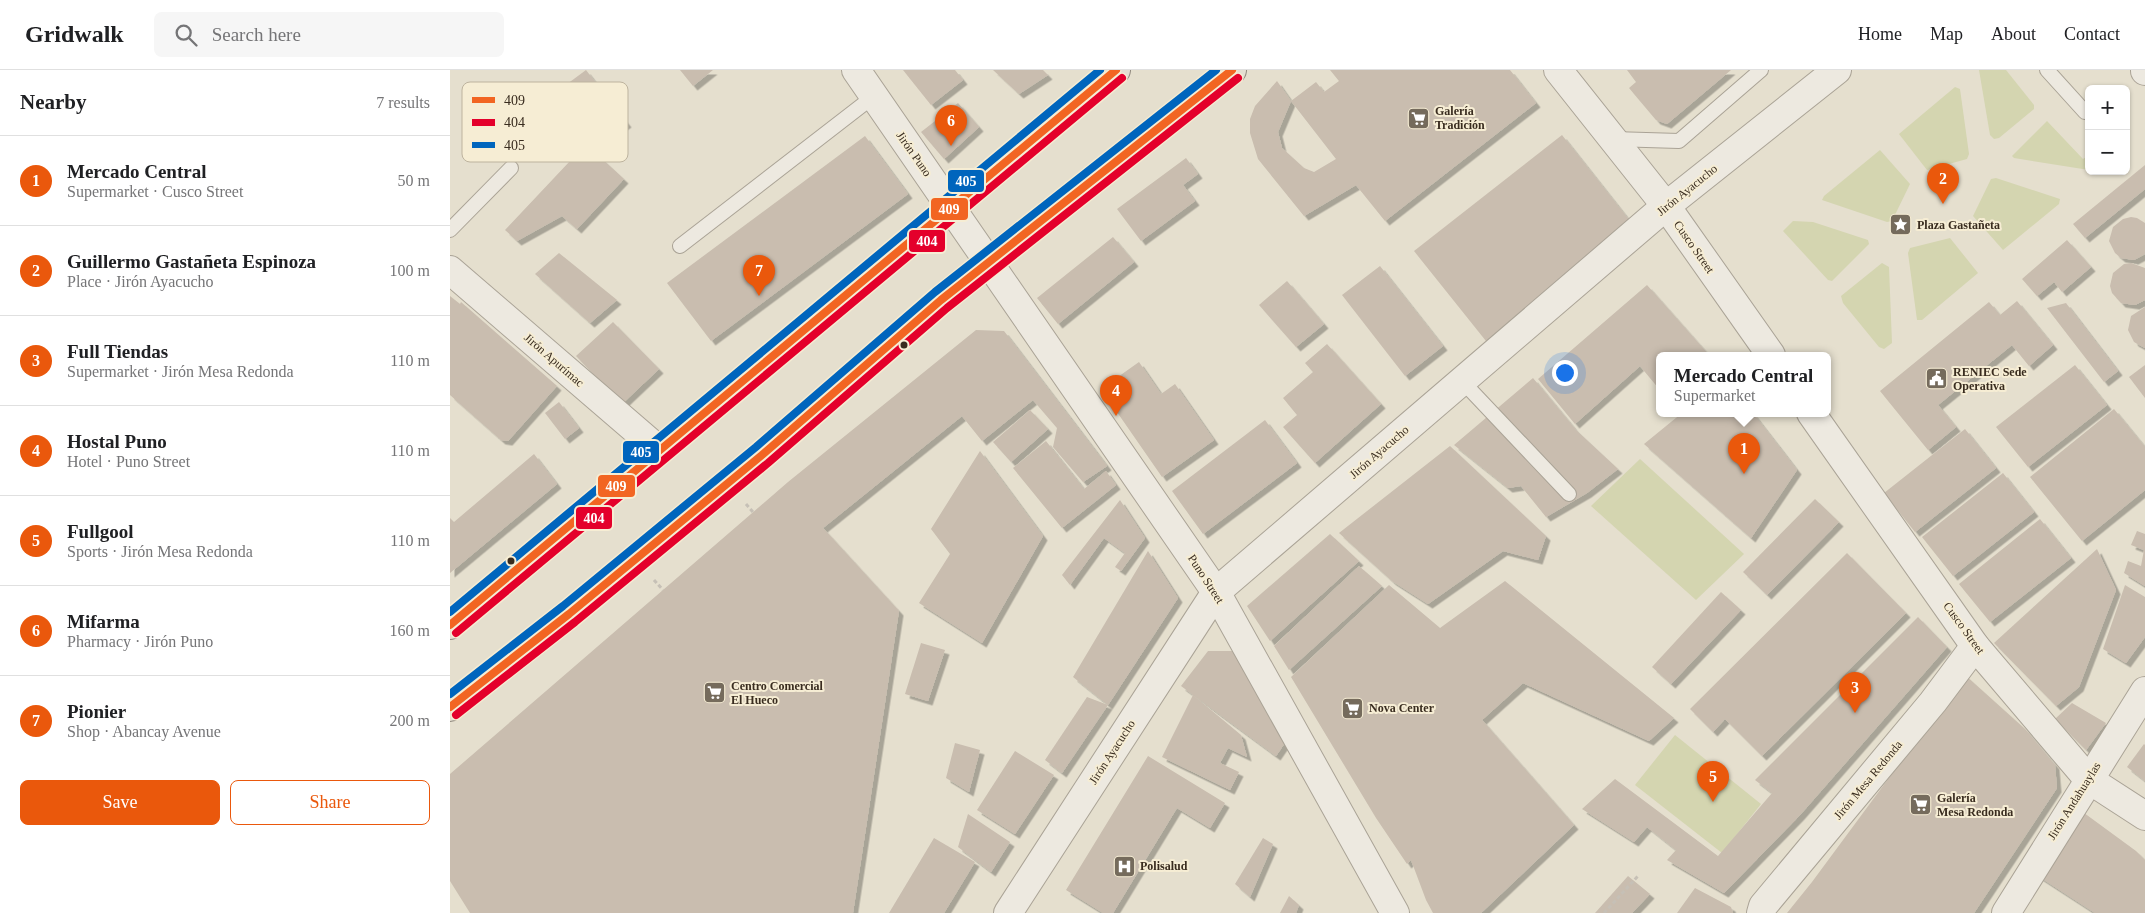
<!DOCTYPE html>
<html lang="en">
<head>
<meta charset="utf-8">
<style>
  body { margin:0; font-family:"Times New Roman",serif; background:#f6f6f6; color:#202124 }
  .controls { position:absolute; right:15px; top:15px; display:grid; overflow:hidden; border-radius:8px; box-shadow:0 1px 4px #0004 }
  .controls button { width:45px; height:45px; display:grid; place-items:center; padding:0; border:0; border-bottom:1px solid #e0e0e0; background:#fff; color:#202124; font:25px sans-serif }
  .you { position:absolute; left:1114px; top:302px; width:18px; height:18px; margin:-12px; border:4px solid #fff; border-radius:50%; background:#1a73e8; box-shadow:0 0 0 8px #1a73e833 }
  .badge { display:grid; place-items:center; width:32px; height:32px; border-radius:50%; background:#ea580c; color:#fff; font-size:16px; font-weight:700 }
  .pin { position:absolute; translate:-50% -41px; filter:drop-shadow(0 1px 2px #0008) }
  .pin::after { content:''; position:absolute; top:26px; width:18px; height:15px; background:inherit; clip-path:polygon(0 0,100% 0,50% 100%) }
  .popup { position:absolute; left:1206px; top:282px; width:175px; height:65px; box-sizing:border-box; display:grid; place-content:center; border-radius:8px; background:#fff; filter:drop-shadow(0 1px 4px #0005); font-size:16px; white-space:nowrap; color:#757577 }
  .popup b { font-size:19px; color:#202124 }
  .popup::after { content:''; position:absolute; left:50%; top:100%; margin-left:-10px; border:10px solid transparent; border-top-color:#fff }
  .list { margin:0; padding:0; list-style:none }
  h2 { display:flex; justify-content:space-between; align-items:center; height:65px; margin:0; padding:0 20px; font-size:21px }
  h2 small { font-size:16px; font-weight:400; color:#757577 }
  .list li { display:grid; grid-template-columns:32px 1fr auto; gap:15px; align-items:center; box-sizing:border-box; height:90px; padding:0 20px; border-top:1px solid #e0e0e0 }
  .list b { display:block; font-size:19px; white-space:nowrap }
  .list p { margin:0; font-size:16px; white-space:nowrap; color:#757577 }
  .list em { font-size:16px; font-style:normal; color:#757577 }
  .actions { display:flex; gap:10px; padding:15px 20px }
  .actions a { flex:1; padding:11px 0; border:1px solid #ea580c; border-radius:8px; text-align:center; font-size:18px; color:#ea580c }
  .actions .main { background:#ea580c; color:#fff }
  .icon { flex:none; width:28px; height:28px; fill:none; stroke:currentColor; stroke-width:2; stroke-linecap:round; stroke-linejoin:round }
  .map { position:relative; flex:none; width:1695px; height:843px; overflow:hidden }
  header { display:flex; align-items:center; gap:30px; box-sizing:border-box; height:70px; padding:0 25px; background:#fff; border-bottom:1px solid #e0e0e0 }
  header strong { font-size:24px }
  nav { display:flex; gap:28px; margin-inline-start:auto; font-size:18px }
  .search { width:350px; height:45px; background:#f6f6f6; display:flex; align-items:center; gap:12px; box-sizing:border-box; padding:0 18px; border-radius:8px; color:#757577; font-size:19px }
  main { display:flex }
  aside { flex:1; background:#fff }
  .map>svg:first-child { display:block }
</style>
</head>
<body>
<header>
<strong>Gridwalk</strong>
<div class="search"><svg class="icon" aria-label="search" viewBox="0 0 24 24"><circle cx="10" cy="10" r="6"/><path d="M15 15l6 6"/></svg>Search here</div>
<nav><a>Home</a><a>Map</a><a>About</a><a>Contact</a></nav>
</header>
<main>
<aside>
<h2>Nearby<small>7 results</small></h2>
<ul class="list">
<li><span class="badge">1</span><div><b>Mercado Central</b><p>Supermarket · Cusco Street</p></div><em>50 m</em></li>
<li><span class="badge">2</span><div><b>Guillermo Gastañeta Espinoza</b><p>Place · Jirón Ayacucho</p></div><em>100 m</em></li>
<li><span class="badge">3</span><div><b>Full Tiendas</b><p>Supermarket · Jirón Mesa Redonda</p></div><em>110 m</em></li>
<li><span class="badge">4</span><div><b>Hostal Puno</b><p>Hotel · Puno Street</p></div><em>110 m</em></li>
<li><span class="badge">5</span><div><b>Fullgool</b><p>Sports · Jirón Mesa Redonda</p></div><em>110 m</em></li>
<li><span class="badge">6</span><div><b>Mifarma</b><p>Pharmacy · Jirón Puno</p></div><em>160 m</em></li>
<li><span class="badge">7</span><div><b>Pionier</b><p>Shop · Abancay Avenue</p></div><em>200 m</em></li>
</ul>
<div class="actions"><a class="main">Save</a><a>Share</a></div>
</aside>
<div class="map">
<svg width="1695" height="843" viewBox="0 0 1695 843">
  <defs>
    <filter id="shadow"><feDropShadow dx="4.5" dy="4.5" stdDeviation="0" flood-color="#0004"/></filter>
  </defs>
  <rect width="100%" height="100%" fill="#e5dfce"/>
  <!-- green -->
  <g fill="#d4d5b0">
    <polygon points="1529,0 1556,0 1584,35 1584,39 1549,68 1544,69 1540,65"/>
    <polygon points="1505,17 1510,19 1519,84 1517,89 1477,100 1449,64"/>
    <polygon points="1597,51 1633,89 1639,85 1639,100 1564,88 1562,86"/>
    <polygon points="1430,80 1460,114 1442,151 1437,152 1372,130 1374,126"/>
    <polygon points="1546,108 1610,129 1609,134 1553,180 1523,146 1541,109"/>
    <polygon points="1343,151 1363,152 1418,170 1419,174 1382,211 1378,210 1333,161"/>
    <polygon points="1500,168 1528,203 1472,250 1467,250 1458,183 1460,178"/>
    <polygon points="1432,193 1439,197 1442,273 1434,279 1429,277 1393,233 1391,226"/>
    <polygon points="1190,389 1294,484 1246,530 1141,436"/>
    <polygon points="1225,665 1311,734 1272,783 1185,715"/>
  </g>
  <!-- building -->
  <g fill="#c9bdaf" filter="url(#shadow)">
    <polygon points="136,0 177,53 150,73 109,20"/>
    <polygon points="230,0 263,0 243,16"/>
    <polygon points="453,0 505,0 513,10 481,35"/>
    <polygon points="543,0 593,0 598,5 569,24"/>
    <polygon points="880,0 1060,0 1086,33 935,151 906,115 854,146 808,89 800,63 800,49 805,36 827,11 841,31 828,62 832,78 854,98 864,102 886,89 841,31 866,12 874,22 889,11"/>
    <polygon points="1177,0 1281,0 1217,54 1206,50 1179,18 1186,12"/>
    <polygon points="508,33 529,57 494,89 471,62"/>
    <polygon points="1112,65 1187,160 1040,276 964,181"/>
    <polygon points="415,66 458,124 261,271 217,213"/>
    <polygon points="136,74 174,109 127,159 112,146 67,171 55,160"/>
    <polygon points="736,88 748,104 733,115 745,131 691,171 667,139"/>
    <polygon points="1695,95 1695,119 1635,168 1623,154"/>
    <polygon points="1681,147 1687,148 1695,153 1695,184 1684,190 1671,188 1665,183 1659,171 1663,157 1673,149"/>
    <polygon points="663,167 684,192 608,254 587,228"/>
    <polygon points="1617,170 1641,197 1612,222 1604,212 1587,226 1572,209"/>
    <polygon points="109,183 167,230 140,253 85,204"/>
    <polygon points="1681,193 1695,198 1695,230 1685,235 1671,233 1662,223 1660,216 1663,203 1674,194"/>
    <polygon points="930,196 993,276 955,306 892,225"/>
    <polygon points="837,211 874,254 846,277 809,235"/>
    <polygon points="1197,215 1259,285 1210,285 1210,320 1190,296 1125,354 1088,309"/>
    <polygon points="0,226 10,234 11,232 107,316 58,371 51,370 0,325"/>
    <polygon points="1567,231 1603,275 1579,296 1562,275 1488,335 1506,357 1478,380 1430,321 1539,232 1550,245"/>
    <polygon points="1616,233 1668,301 1654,312 1597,238"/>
    <polygon points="1695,237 1695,278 1684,272 1678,260 1681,246"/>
    <polygon points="163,252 209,299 172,334 126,286"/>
    <polygon points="526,260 554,261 657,396 633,412 603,377 607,358 583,330 532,371 512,346 373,458 449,541 403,843 20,843 0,811 0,704 338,412"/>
    <polygon points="877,274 931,334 865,393 833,357 847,345 833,328 863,302 855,293"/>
    <polygon points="689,292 711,324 725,314 764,370 712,407 651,319"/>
    <polygon points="1625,295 1657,335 1578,397 1546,357"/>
    <polygon points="1695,295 1695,328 1679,307"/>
    <polygon points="1083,308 1125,359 1168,399 1137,423 1096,447 1071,416 1058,418 1004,375"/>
    <polygon points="109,332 129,358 115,369 95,343"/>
    <polygon points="1664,339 1695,377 1695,420 1632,471 1580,407"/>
    <polygon points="580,340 598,359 561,392 543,372"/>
    <polygon points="1232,343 1303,343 1347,400 1301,468 1194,374"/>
    <polygon points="815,350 847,393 753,464 722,421"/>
    <polygon points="1515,359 1546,398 1465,462 1434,423"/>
    <polygon points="596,371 634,419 656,401 666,415 612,458 563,398"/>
    <polygon points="1000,376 1096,466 1088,490 1053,481 978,534 942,511 889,463"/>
    <polygon points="530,381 593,466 532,573 469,533 500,484 481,459"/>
    <polygon points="84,384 107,414 0,503 0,448 4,452"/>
    <polygon points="1553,403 1584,442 1503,506 1472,467"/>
    <polygon points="1365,429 1389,452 1317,525 1293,502"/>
    <polygon points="670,430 695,468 671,501 665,497 675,483 654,468 620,515 612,505"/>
    <polygon points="1590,449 1621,488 1540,552 1509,514"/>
    <polygon points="1687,461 1695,464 1695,516 1674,503 1678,491 1691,496 1694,480 1681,475"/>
    <polygon points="880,464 909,491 820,571 797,536"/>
    <polygon points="1647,479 1666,520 1629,617 1606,636 1544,573"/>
    <polygon points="698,481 728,528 658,635 623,607"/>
    <polygon points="1397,483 1456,543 1312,686 1275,649 1263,662 1240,639"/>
    <polygon points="909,496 932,516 839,600 824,576"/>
    <polygon points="1055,511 1224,648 1199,671 1073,613 1032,650 1124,755 1031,843 983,843 976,830 961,790 957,794 926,748 841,607 939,515 990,558"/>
    <polygon points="1675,515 1695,527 1695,567 1676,593 1653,579"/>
    <polygon points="1271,522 1291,540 1221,614 1202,597"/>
    <polygon points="1468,547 1497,577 1350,745 1274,823 1217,790 1226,780 1197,757 1184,772 1132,739 1165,709 1268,786 1322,723 1305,710"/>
    <polygon points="471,573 495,580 478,631 455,624"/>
    <polygon points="758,581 788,581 837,670 826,686 731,616"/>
    <polygon points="1515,605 1575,659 1605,695 1607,718 1524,843 1337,843 1362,812"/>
    <polygon points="743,625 791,665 797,687 778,678 770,693 789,702 780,720 712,687"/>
    <polygon points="637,627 658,635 612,703 595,690"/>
    <polygon points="1622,633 1656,653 1636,680 1605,649"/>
    <polygon points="505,673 530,680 519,722 496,708"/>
    <polygon points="1694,674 1695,675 1695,711 1677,697"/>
    <polygon points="565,681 604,705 565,764 527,740"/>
    <polygon points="698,686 775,733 760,758 727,738 663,843 653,843 616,820"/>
    <polygon points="1630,740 1686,781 1695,790 1695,843 1645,843 1588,806"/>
    <polygon points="518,744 560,772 541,802 508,777"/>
    <polygon points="484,768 525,792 494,843 439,843"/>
    <polygon points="813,768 823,774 800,827 785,814"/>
    <polygon points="1178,806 1200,824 1182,843 1145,843"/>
    <polygon points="1245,818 1281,837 1283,843 1227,843"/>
    <polygon points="839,826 849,835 846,843 830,843"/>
  </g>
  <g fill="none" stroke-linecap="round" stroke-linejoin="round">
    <defs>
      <g id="lane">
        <polyline points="1597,0 1635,42"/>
        <polyline points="1163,69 1229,71 1311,0"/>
        <polyline points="0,160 61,98"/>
        <polyline points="230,176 424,26"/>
        <polyline points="1012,311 1119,424"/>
      </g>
      <g id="street">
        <polyline points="406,0 766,522 945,843"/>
        <polyline points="1108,0 1216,136 1321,285"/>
        <polyline points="1695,0 1695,1"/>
        <polyline points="0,200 209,380"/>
        <polyline points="1361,343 1525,576 1638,709 1695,746"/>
        <polyline points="558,843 766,522 1216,136 1387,0"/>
        <polyline points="1311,843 1313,836 1483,632 1525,576"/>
        <polyline points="1556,843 1695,621"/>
      </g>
      <g id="primary">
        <polyline points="0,555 666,0"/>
        <polyline points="0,637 119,544 312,385 491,230 782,0"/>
      </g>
    </defs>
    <!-- lane casing -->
    <use href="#lane" stroke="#aaa396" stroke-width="16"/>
    <!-- street casing -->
    <use href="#street" stroke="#aaa396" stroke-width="30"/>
    <!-- primary casing -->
    <use href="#primary" stroke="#90897e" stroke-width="30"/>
    <!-- path -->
    <g stroke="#c6c0b6" stroke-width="3" stroke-dasharray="4 2.5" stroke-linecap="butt">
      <polyline points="296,434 303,442"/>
      <polyline points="204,510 213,520"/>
      <polyline points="1154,843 1188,806"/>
    </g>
    <!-- lane -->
    <use href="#lane" stroke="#ede9e0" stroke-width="14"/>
    <!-- street -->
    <use href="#street" stroke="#ede9e0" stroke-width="28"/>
    <!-- primary -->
    <use href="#primary" stroke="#e4dfd1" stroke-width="28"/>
    <defs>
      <g id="bus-1">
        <polyline points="0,555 666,0"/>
        <polyline points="0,637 119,544 312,385 491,230 782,0"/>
      </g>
      <g id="bus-2">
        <polyline points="6,563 672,8"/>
        <polyline points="6,645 125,552 318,393 497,238 788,8"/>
      </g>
      <g id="bus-3">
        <polyline points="0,542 650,0"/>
        <polyline points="0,624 113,536 306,377 485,222 766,0"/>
      </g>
    </defs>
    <!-- bus-1 casing -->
    <use href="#bus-1" stroke="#f6edd4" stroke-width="11"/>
    <!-- bus-2 casing -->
    <use href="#bus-2" stroke="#f6edd4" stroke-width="11"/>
    <!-- bus-3 casing -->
    <use href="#bus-3" stroke="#f6edd4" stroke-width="11"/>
    <!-- bus-1 -->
    <use href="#bus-1" stroke="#f26522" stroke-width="8"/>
    <!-- bus-2 -->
    <use href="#bus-2" stroke="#e4002b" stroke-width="8"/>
    <!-- bus-3 -->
    <use href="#bus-3" stroke="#0065bd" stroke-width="8"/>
  </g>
  <!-- icons -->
  <defs>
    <symbol id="supermarket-square" viewBox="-11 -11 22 22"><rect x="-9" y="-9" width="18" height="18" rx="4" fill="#756b5c" stroke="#f6edd4"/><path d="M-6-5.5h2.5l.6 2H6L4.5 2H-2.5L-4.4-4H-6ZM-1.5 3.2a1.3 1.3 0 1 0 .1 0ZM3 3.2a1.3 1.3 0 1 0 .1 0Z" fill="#fff"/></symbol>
    <symbol id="sight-square" viewBox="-11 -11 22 22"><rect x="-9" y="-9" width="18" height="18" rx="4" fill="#756b5c" stroke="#f6edd4"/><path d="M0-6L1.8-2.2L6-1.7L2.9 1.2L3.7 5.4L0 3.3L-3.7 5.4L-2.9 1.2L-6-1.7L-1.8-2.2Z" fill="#fff"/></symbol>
    <symbol id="civic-square" viewBox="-11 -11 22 22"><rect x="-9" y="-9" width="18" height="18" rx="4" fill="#756b5c" stroke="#f6edd4"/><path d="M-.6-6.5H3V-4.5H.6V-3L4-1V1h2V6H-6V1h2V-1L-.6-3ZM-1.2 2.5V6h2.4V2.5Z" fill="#fff"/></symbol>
    <symbol id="hospital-square" viewBox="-11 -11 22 22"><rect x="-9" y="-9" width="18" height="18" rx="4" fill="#756b5c" stroke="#f6edd4"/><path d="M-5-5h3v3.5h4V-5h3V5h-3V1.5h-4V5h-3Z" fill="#fff"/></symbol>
  </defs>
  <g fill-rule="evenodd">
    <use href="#supermarket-square" x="956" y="36" width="25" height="25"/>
    <use href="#sight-square" x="1438" y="142" width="25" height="25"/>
    <use href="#civic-square" x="1474" y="296" width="25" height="25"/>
    <use href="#supermarket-square" x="252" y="610" width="25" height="25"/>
    <use href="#supermarket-square" x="890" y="626" width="25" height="25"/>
    <use href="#supermarket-square" x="1458" y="722" width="25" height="25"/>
    <use href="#hospital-square" x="662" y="784" width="25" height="25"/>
  </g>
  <!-- markers -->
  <g fill="#392c1f" stroke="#f6edd4" stroke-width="2">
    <circle cx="454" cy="275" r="4.5"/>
    <circle cx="61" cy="491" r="4.5"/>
  </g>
  <g text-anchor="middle" stroke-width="4" stroke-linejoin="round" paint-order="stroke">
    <!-- poi labels -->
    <g font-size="12" font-weight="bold" fill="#392c1f" stroke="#f6edd4" text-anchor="start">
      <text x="985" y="45">Galería<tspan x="985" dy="14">Tradición</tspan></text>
      <text x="1467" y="159">Plaza Gastañeta</text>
      <text x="1503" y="306">RENIEC Sede<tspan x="1503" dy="14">Operativa</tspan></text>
      <text x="281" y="620">Centro Comercial<tspan x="281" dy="14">El Hueco</tspan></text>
      <text x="919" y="642">Nova Center</text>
      <text x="1487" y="732">Galería<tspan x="1487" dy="14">Mesa Redonda</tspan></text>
      <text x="690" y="800">Polisalud</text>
    </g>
    <!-- street labels -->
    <g font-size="12" fill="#392c1f" stroke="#f6edd4">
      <text transform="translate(464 84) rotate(55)" y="4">Jirón Puno</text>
      <text transform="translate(1237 120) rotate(-39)" y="4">Jirón Ayacucho</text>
      <text transform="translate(1244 177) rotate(55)" y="4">Cusco Street</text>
      <text transform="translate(104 290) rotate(41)" y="4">Jirón Apurímac</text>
      <text transform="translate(929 382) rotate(-41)" y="4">Jirón Ayacucho</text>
      <text transform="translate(756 509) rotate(57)" y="4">Puno Street</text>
      <text transform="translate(1514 558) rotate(54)" y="4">Cusco Street</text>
      <text transform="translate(662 682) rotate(-57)" y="4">Jirón Ayacucho</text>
      <text transform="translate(1418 710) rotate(-50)" y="4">Jirón Mesa Redonda</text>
      <text transform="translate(1624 731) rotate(-58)" y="4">Jirón Andahuaylas</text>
    </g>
  </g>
  <!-- legend -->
  <rect x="12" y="12" width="166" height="80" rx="8" fill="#f6edd4" stroke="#bdb39e" stroke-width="1"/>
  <rect x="22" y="27" width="23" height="6" fill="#f26522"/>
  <rect x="22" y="49" width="23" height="7" fill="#e4002b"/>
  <rect x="22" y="72" width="23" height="6" fill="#0065bd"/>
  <g font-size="14" fill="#392c1f">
    <text x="54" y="35">409</text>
    <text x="54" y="57">404</text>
    <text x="54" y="80">405</text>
  </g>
  <g stroke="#f6edd4" stroke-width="2">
    <rect x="497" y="99" width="38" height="24" rx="5" fill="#0065bd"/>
    <rect x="480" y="127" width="39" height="24" rx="5" fill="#f26522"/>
    <rect x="458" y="159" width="38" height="24" rx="5" fill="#e4002b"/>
    <rect x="172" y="370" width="38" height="24" rx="5" fill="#0065bd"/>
    <rect x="147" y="404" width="39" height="24" rx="5" fill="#f26522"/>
    <rect x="125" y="436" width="38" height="24" rx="5" fill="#e4002b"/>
  </g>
  <g font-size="14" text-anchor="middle" font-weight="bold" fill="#fff">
    <text x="516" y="116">405</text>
    <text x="499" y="144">409</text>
    <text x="477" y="176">404</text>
    <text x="191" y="387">405</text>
    <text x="166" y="421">409</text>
    <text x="144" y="453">404</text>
  </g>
</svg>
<div class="controls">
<button>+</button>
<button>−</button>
</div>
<div class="you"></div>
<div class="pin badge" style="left:1294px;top:404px">1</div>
<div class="popup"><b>Mercado Central</b>Supermarket</div>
<div class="pin badge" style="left:1493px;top:134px">2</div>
<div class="pin badge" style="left:1405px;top:643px">3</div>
<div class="pin badge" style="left:666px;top:346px">4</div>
<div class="pin badge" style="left:1263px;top:732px">5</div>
<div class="pin badge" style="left:501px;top:76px">6</div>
<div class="pin badge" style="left:309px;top:226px">7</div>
</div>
</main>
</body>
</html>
